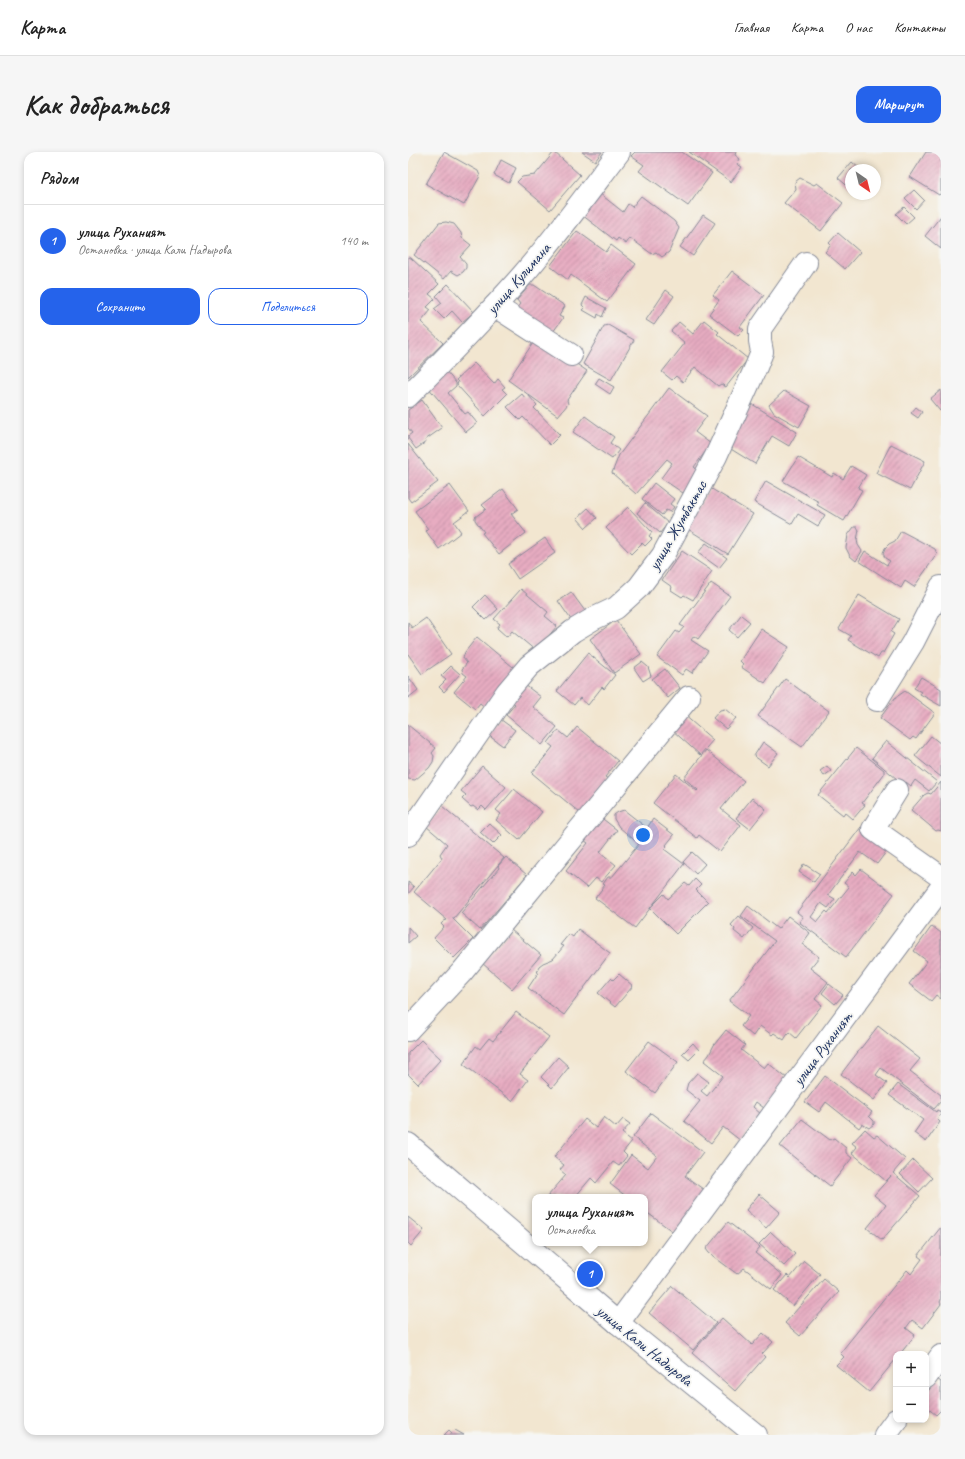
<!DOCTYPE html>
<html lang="ru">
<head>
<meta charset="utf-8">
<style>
  body { margin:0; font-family:Caveat,sans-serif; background:#f6f6f6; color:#222 }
  .controls { position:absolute; right:12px; bottom:12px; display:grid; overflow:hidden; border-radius:8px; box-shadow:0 2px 6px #0003 }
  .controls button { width:36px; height:36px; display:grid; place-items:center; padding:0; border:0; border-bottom:1px solid #e0e0e0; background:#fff; color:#222; font:20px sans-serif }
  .compass { position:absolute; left:437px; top:12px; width:36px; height:36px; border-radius:50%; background:#fff; box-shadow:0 2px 6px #0003; rotate:145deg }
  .you { position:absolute; left:235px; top:683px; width:14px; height:14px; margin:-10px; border:3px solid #fff; border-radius:50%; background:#1a73e8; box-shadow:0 0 0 6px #1a73e833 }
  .badge { display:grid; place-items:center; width:26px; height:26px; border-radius:50%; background:#2563eb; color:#fff; font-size:13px; font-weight:700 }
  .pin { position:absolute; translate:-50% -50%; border:2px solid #fff; box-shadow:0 1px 4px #0006 }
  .popup { position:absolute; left:124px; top:1042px; width:116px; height:52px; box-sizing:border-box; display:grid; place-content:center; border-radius:8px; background:#fff; filter:drop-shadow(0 1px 3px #0005); font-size:13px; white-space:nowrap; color:#767676 }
  .popup b { font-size:15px; color:#222 }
  .popup::after { content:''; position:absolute; left:50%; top:100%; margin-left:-8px; border:8px solid transparent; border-top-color:#fff }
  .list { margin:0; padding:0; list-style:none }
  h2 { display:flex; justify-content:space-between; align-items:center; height:52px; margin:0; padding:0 16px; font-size:17px }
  h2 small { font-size:13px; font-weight:400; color:#767676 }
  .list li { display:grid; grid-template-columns:26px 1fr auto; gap:12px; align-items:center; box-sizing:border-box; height:72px; padding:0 16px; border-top:1px solid #e0e0e0 }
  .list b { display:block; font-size:15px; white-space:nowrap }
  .list p { margin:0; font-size:13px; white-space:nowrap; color:#767676 }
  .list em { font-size:13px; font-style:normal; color:#767676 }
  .actions { display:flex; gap:8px; padding:12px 16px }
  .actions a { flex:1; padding:9px 0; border:1px solid #2563eb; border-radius:12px; text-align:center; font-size:14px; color:#2563eb }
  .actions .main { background:#2563eb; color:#fff }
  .map { position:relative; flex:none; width:533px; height:1283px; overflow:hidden; border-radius:12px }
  header { display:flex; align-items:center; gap:24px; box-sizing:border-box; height:56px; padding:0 20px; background:#fff; border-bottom:1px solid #e0e0e0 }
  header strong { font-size:19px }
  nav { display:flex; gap:22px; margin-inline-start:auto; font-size:14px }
  .intro { display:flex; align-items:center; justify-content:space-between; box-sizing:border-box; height:96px; padding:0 24px }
  h1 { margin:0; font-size:28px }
  .button { padding:10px 18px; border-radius:12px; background:#2563eb; color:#fff; font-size:14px; font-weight:700 }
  main { display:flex; gap:24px; padding:0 24px }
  aside { flex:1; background:#fff; border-radius:12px; box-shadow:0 2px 6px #0003 }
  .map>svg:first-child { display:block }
</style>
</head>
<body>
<header>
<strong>Карта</strong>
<nav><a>Главная</a><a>Карта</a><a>О нас</a><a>Контакты</a></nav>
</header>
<div class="intro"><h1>Как добраться</h1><a class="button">Маршрут</a></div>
<main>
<aside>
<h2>Рядом<small></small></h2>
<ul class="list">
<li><span class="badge">1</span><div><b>улица Руханият</b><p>Остановка · улица Кали Надырова</p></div><em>140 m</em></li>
</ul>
<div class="actions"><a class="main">Сохранить</a><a>Поделиться</a></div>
</aside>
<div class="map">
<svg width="533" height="1283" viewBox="0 0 533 1283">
  <defs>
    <pattern id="building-hatch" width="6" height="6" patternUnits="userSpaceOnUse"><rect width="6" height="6" fill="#e7acc1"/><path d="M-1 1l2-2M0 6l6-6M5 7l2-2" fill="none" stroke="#ba8ca0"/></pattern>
  </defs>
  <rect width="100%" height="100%" fill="#f6f6f2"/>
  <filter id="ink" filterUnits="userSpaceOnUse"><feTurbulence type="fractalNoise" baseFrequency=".025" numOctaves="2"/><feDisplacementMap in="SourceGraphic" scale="8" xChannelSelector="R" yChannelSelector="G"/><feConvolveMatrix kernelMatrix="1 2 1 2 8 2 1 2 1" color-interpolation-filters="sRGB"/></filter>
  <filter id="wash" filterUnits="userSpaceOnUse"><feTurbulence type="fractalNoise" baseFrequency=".012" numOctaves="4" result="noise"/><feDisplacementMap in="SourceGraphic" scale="16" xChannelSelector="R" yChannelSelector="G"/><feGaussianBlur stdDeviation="0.9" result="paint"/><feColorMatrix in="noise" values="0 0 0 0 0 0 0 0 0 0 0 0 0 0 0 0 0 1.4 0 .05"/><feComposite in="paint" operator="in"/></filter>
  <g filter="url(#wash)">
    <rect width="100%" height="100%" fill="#f2e6d0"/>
    <g id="blocks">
      <!-- building -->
      <g fill="url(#building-hatch)">
        <polygon points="36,0 70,19 72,24 56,53 18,32"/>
        <polygon points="146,0 172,23 142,58 109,30 114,25 127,23"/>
        <polygon points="174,0 194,0 187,9"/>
        <polygon points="227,0 274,0 304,21 280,54 231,19 236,13 223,4"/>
        <polygon points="281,0 328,0 327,3 332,7 329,12 334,15 323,30"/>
        <polygon points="518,0 533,0 533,41 531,43 502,25"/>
        <polygon points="93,8 108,16 101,31 86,23"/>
        <polygon points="444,10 453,18 443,18 443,37 430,26"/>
        <polygon points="392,26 406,33 409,31 435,51 413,79 376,51 388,37 387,30"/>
        <polygon points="506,38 516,48 508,57 497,46"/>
        <polygon points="191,41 215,60 220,52 224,55 233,44 266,69 271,76 261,100 254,105 248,100 244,102 222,86 218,92 210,86 208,89 174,63"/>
        <polygon points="496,55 506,65 498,72 488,62"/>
        <polygon points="295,63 307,71 285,104 272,95"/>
        <polygon points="533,64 533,97 517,84"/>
        <polygon points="38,70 46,72 53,81 54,86 63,93 52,105 58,112 58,116 55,120 50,123 43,119 36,127 6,103 31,71"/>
        <polygon points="169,79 198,100 203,93 228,112 199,150 163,123 160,128 142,114"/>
        <polygon points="430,81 452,100 437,117 417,100 423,93 421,91"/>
        <polygon points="0,105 3,106 31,132 21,142 27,147 19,155 23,158 13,170 35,191 0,225"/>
        <polygon points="324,119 356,143 332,175 336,178 330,184 301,162 311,148 305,143"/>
        <polygon points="40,132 66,160 54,170 44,159 36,167 26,157 34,151 28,144"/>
        <polygon points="122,133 126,133 157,154 151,164 155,166 145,180 107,158 112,152 109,148"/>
        <polygon points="258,138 266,144 246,173 238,168"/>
        <polygon points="178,145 198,156 194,165 190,162 189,166 175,158 177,156 174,153"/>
        <polygon points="296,168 311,180 309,182 340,207 318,235 313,232 310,234 287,215 275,230 268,224 264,228 254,220 277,191 263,179 271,170 285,182"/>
        <polygon points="200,173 226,188 203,228 175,212 196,174"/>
        <polygon points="129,185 179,219 159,248 160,252 150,264 100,228"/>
        <polygon points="66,211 86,232 90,227 97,235 94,237 99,242 77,264 49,233 50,230 48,228"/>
        <polygon points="37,218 48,231 48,234 40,241 57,262 60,260 69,271 58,280 19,234"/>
        <polygon points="191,226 206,235 202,242 187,232"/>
        <polygon points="261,236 299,264 287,280 303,292 286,315 291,319 275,341 253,326 264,311 259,307 228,342 204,321 211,303"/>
        <polygon points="533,238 533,258 532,259 522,247"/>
        <polygon points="376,239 403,254 391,275 366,261 361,253"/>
        <polygon points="114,242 117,246 120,243 129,253 126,256 152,283 142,293 115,265 112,268 99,255"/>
        <polygon points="14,248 34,276 17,288 18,290 8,297 0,286 0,284 4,281 0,276 0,258"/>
        <polygon points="344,252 389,280 381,294 364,284 347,312 318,294"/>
        <polygon points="508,255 514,260 510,266 503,261"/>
        <polygon points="177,264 206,285 202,291 211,298 204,307 165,280"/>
        <polygon points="0,292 30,330 3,350 0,346"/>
        <polygon points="483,292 517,309 502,338 468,321"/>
        <polygon points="390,305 424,325 426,321 435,327 443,314 458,323 450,336 454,338 436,369 409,353 411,350 375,329"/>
        <polygon points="358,329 417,363 410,374 390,362 384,372 346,350"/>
        <polygon points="246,331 266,347 262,352 266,355 262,360 258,358 254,363 234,347"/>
        <polygon points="42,333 61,359 46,370 53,380 31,397 18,379 20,377 7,359"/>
        <polygon points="302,336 345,362 320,402 278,376"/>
        <polygon points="95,337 110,357 103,362 118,381 91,402 74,381 76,380 67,368 67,365 78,357 74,353"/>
        <polygon points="237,351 260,371 252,381 229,361"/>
        <polygon points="220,355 244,380 241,384 244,387 237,394 234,391 223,402 198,376"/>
        <polygon points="180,356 189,366 178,376 169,366"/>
        <polygon points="446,375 449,375 451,378 449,388 450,393 454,399 448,409 442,404 438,396 440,383"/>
        <polygon points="493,379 527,397 529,402 506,435 497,429 493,436 451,409 457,399 479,413 482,409 477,406 475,401 477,396 481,392 487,389"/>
        <polygon points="137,386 147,401 110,427 100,412"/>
        <polygon points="298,391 319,406 311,416 290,401"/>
        <polygon points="274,399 304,419 285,448 276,443 274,445 263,438 264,435 254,428"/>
        <polygon points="303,431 322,444 290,487 286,484 283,488 300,499 284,521 278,517 274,523 249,505 268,479 271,481 276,475 272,473"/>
        <polygon points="113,437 140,460 137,464 149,474 128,499 104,479 99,485 89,476 92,472 86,467"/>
        <polygon points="163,440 177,459 164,469 150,449"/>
        <polygon points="77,443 90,457 78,468 65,455"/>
        <polygon points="451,443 491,467 483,480 486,482 475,501 473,501 470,506 440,488 443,484 431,477"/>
        <polygon points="333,463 342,470 329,485 321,478"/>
        <polygon points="18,466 43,502 14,522 0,502 0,470 4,476"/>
        <polygon points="208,468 233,502 206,521 182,487"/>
        <polygon points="353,477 381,495 357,531 333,515 335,512 332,509"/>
        <polygon points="69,485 111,520 79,557 72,551 67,557 46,540 59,524 55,521 54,517 59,511 55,506 57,500"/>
        <polygon points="180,501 207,523 196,537 194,535 180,553 172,546 166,553 149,539"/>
        <polygon points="234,510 240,515 243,524 235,529 226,516"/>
        <polygon points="43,514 52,522 36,540 31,535 38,528 33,524"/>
        <polygon points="257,517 272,536 260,546 244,527"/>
        <polygon points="0,524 10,538 0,546"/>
        <polygon points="513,525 533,537 533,554 512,542 513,540 506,536"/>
        <polygon points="377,527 421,559 394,595 350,564"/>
        <polygon points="117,533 133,545 125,555 149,575 134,593 98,563 107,552 104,550"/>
        <polygon points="497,539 527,561 508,587 505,585 502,588 472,566 487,546"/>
        <polygon points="317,557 328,566 318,577 305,566 312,558"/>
        <polygon points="275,562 305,588 292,603 263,577"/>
        <polygon points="92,567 107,578 95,594 80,583"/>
        <polygon points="0,573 28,596 24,601 26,604 25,610 21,616 7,628 0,627"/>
        <polygon points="169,575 210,609 197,625 200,627 172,661 124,621 145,595 140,591 150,578 160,586"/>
        <polygon points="523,584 533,592 533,625 507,604"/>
        <polygon points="478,589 529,630 521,639 507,628 503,634 498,630 494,636 487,630 489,627 464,606"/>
        <polygon points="355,590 370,601 360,614 346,604"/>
        <polygon points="448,596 476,618 476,622 454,651 457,653 445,667 437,660 435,663 410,643"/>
        <polygon points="298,598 336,629 313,657 333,673 312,700 291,683 289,686 245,651 268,622 289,639 290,638 276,626"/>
        <polygon points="74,614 98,635 78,658 74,654 70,658 65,654 63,655 54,647 58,643 53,639"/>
        <polygon points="419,614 423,619 416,624 412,619"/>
        <polygon points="533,630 533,679 530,678 528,679 503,658 516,643 520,641 523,642"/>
        <polygon points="106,637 134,660 111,688 88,668 93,662 88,658"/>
        <polygon points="344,646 358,657 342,677 328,666"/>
        <polygon points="34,654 96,706 46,766 44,766 65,787 46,806 26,786 36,775 33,772 36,769 39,768 6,740 34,706 32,702 39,692 18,674"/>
        <polygon points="216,658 239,676 245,667 266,683 258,693 259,694 256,697 276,712 227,776 187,746 197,733 195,732 200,725 204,725 231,692 211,675 206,667 206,663 210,660"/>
        <polygon points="191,664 209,678 192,700 208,713 193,730 188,726 179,736 158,719 180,691 173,686"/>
        <polygon points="81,671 94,683 85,692 72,680"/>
        <polygon points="453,675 481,696 469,712 452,700 420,743 427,747 420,756 413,751 403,765 409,770 418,759 420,761 441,735 436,731 445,720 448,723 453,717 486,742 438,805 391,770 395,765 389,760"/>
        <polygon points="284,700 297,712 288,722 275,710"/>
        <polygon points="98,705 119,723 72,778 53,761 91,716 90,714"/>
        <polygon points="396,712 412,722 406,730 391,720"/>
        <polygon points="287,727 293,733 288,738 300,750 268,782 242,756 256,742 260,747 277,731 281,734"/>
        <polygon points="0,730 6,735 0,742"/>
        <polygon points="340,754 370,777 380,764 402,781 394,792 411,805 402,816 420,830 407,847 414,853 388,886 381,880 376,888 366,881 364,883 352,874 345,884 333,874 341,864 321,849 367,789 333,764"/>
        <polygon points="331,764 345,776 336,787 326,779 327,777 323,773"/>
        <polygon points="524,774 533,781 533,847 528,843 523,849 501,832 519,809 506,799"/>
        <polygon points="0,775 8,784 0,791"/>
        <polygon points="170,777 202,801 156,863 120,836 130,821 129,818 131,814 135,811 145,807 156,794 152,793 161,782 165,785"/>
        <polygon points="103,778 133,803 104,837 74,811"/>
        <polygon points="211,822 225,834 207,855 190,841 203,826 205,828"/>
        <polygon points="421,832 435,843 427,852 414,841"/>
        <polygon points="108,860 141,885 112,922 120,928 104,949 55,912 68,894 72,897 81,886 85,889"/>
        <polygon points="470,874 512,907 502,919 533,943 533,949 526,957 473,916 468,923 479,931 466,948 433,922"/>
        <polygon points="318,878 337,893 333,898 356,916 360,911 380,927 356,956 348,950 345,955 354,963 333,989 315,975 303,991 276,969 292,949 278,938 280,931 289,921 301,930 293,939 299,944 315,924 296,909 301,903 306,893"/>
        <polygon points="13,888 33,907 10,932 0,922 0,901"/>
        <polygon points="241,889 270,910 247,941 218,919"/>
        <polygon points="285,891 291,898 281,908 274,902"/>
        <polygon points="150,905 161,915 144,936 133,925"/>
        <polygon points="417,924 464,960 461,964 466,969 466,972 461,976 454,972 451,976 418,950 411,960 397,950"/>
        <polygon points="490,932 528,960 529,958 533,960 533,962 529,967 532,970 518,990 506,981 515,968 481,943"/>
        <polygon points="243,961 295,1000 277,1024 299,1040 268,1082 237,1059 237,1045 219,1045 202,1032 223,1003 240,1016 249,1004 225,985"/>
        <polygon points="196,965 208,975 215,967 222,972 214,981 224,989 215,1000 219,1004 211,1014 205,1010 188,1031 183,1026 167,1045 139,1045 158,1023 152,1018 156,1013 146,1005 177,967 188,976"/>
        <polygon points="394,967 422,988 426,986 438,996 438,1001 444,1006 422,1034 372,994"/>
        <polygon points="457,977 466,985 469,983 497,1007 485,1021 512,1044 474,1088 459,1076 478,1053 466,1043 483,1024 478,1029 444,1001 449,995 444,991"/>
        <polygon points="505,1008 524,1026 511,1040 492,1022"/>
        <polygon points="351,1042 372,1060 358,1076 338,1058"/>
        <polygon points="0,1065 16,1078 3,1094 0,1091"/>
        <polygon points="320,1070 352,1095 347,1101 374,1123 363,1137 336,1116 329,1122 301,1101 298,1097"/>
        <polygon points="533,1075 533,1148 532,1150 533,1152 515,1176 504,1168 498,1176 507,1183 492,1202 488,1202 488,1207 461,1240 428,1213 436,1205 432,1201 499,1118 503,1122 514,1107 510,1104"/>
        <polygon points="363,1080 387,1102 376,1114 351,1092"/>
        <polygon points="396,1109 412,1122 385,1154 366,1138 379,1123 382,1126"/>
        <polygon points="416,1127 431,1140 392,1184 377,1171"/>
        <polygon points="264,1134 308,1171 285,1198 241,1161"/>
        <polygon points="314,1166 344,1193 355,1181 365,1190 354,1202 357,1205 327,1239 284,1201"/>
        <polygon points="529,1227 533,1230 533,1258 528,1263 518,1255 518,1242"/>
        <polygon points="41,1278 44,1281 47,1278 56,1283 36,1283"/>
      </g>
    </g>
  </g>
  <g filter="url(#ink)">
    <use href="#blocks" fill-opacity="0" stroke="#868a97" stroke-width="1"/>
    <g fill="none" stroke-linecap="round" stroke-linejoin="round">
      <defs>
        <g id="minor">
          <polyline points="87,154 163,203"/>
          <path d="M0 244C39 205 77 166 113 125 148 85 179 42 211 0"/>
          <polyline points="469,548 505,490 533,435"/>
          <polyline points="489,638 465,677 533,725"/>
          <polyline points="0,683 99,540 121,514 165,479 185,467 208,456 231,435 255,403 308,304 348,215 354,200 352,189 352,177 398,111"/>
          <polyline points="0,878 54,820 281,545"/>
          <polyline points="0,992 210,1171 348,1283"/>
          <polyline points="210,1171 533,736"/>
          <polyline points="518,1225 533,1204"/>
          <polyline points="477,1283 488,1268"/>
        </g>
      </defs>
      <!-- minor casing -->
      <use href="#minor" stroke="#868a97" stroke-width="24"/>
      <!-- minor -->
      <use href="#minor" stroke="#fff" stroke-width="22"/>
    </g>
  </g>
  <g text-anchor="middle" stroke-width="3.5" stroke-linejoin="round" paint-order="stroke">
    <!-- street labels -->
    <g font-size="16" fill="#1b2f5e" stroke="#f6f6f2">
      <text transform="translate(110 126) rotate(-49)" y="6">улица Кулимана</text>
      <text transform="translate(269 373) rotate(-60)" y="6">улица Жумбактас</text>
      <text transform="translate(414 896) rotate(-53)" y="6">улица Руханият</text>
      <text transform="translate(237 1193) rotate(39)" y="6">улица Кали Надырова</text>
    </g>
  </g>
</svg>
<div class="controls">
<button>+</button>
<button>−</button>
</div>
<svg class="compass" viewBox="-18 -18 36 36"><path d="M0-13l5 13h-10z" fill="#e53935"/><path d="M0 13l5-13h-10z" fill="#767676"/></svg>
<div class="you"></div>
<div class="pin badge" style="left:182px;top:1122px">1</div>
<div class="popup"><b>улица Руханият</b>Остановка</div>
</div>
</main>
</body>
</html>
